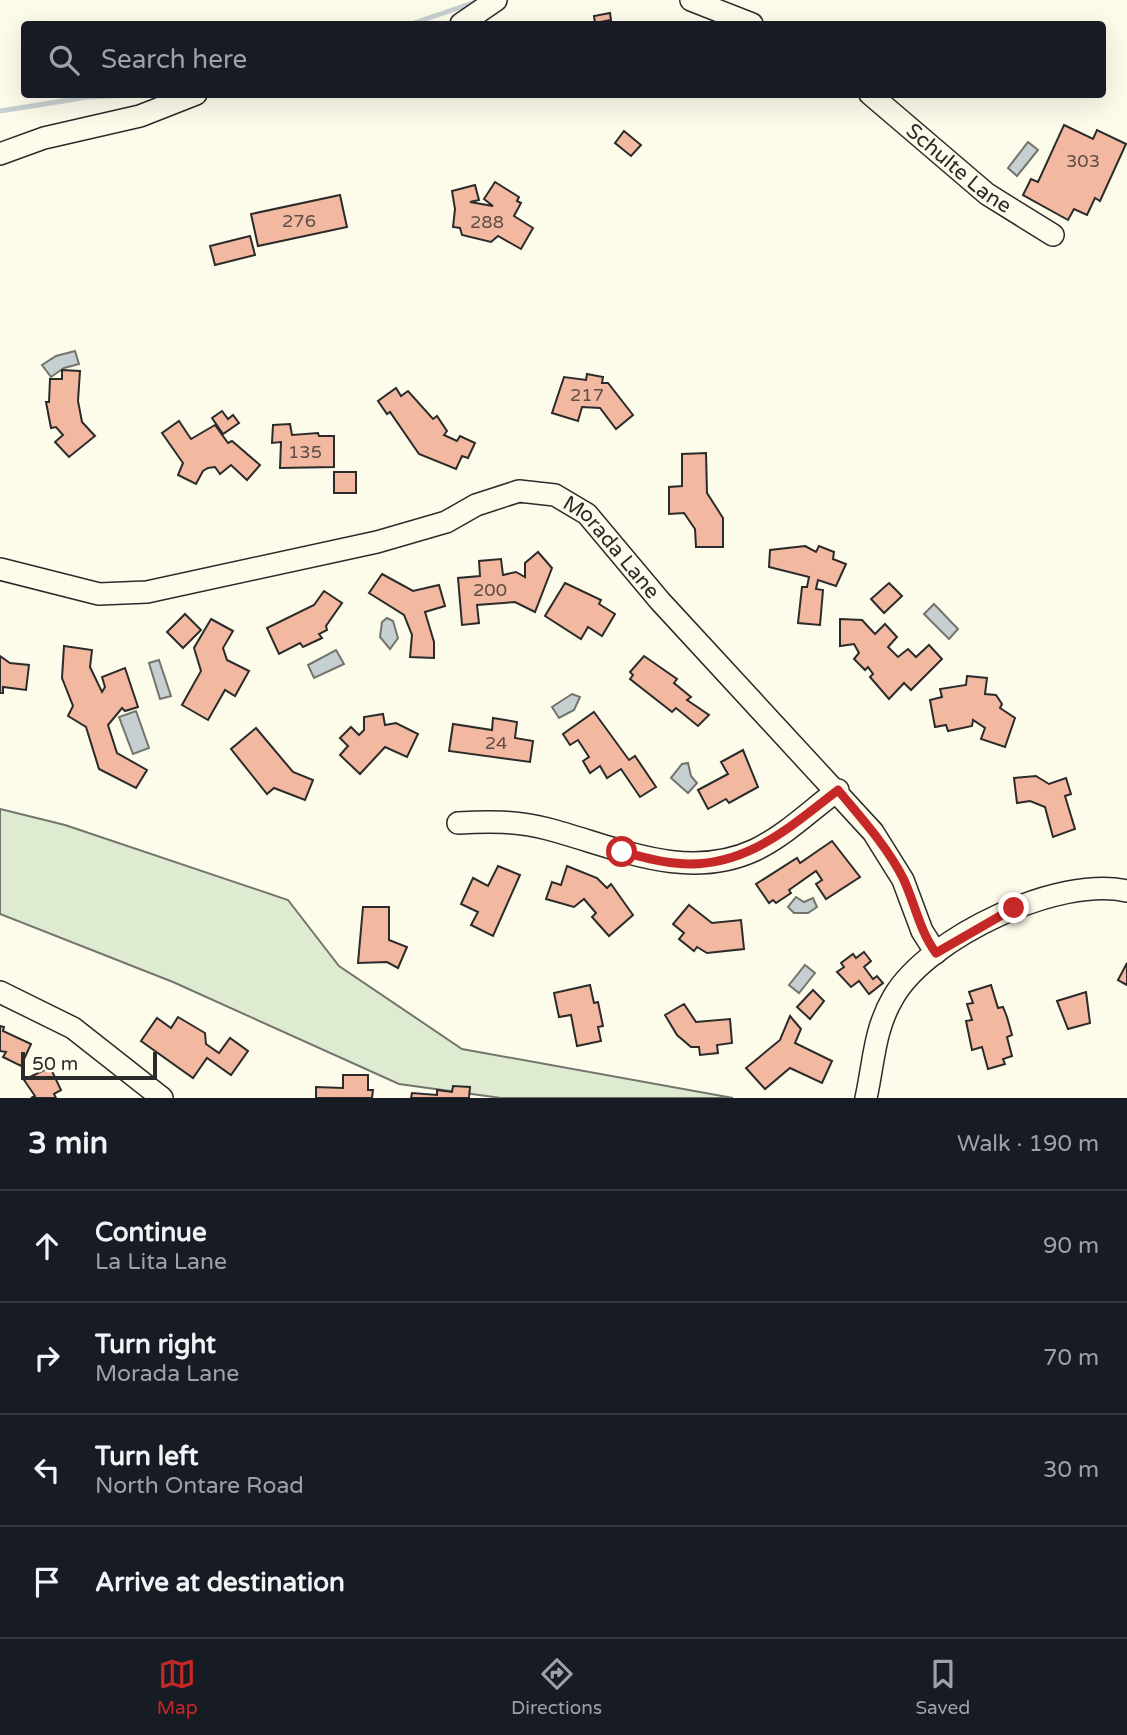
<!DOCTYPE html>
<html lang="en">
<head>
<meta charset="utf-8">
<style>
  body { margin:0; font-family:"Varela Round",sans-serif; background:#20242c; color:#f1f3f6 }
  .scale { position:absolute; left:21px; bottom:18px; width:136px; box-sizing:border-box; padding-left:7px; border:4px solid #2b2b2b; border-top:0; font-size:19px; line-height:24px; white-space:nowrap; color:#2b2b2b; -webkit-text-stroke:5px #fdfbea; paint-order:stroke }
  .stop { position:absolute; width:21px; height:21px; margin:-16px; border:5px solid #c62828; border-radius:50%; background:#fff }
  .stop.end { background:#c62828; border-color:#fff; box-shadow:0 2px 7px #0008 }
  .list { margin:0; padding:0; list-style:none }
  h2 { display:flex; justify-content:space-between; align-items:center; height:91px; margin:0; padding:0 28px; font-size:30px }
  h2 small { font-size:23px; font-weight:400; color:#9ea1a6 }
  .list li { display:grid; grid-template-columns:46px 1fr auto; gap:21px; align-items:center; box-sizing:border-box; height:112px; padding:0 28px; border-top:2px solid #363941 }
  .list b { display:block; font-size:26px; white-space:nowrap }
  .list p { margin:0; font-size:23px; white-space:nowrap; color:#9ea1a6 }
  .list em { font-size:23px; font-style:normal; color:#9ea1a6 }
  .icon { flex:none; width:38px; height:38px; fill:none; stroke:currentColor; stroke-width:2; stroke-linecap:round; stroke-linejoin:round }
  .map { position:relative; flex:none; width:1127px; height:1098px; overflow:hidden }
  .search { position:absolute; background:#171b24; box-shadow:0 7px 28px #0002; left:21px; right:21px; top:21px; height:77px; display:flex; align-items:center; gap:18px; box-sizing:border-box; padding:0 24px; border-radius:7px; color:#9ea1a6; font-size:26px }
  .sheet { height:539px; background:#171b24 }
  nav { display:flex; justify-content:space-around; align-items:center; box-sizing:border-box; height:98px; border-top:2px solid #363941; background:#171b24; font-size:19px; color:#9ea1a6 }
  nav a { display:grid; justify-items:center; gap:4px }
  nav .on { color:#c62828 }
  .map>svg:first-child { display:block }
</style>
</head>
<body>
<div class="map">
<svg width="1127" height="1098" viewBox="0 0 1127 1098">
  <rect width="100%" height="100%" fill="#fdfbea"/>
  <!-- green -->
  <polygon fill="#deebd1" stroke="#74746e" stroke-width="2" points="0,809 65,825 288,900 339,966 462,1049 733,1098 501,1098 399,1084 173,982 0,914"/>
  <!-- water -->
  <g fill="#c7d0d0" stroke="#74746e" stroke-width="2">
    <polygon points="1028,142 1038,150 1017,176 1008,168"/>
    <polygon points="75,351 79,364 64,368 51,377 42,365 56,356"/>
    <polygon points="934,604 958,629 949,639 924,614"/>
    <polygon points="387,618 393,621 398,638 390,649 380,637 382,622"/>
    <polygon points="336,650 344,664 314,678 308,665"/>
    <polygon points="159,660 171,696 160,699 149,663"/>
    <polygon points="572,694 580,697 574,710 559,718 552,707"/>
    <polygon points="136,711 149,748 133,754 119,717"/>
    <polygon points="688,763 691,776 697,783 688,793 671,778 682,764"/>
    <polygon points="796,897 804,902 813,898 817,907 808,913 794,913 788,907"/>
    <polygon points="805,965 815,973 799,993 789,985"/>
  </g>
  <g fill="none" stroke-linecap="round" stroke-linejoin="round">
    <!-- stream -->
    <g stroke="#c7d0d0" stroke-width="5">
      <polyline points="411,24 476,2"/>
      <polyline points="0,111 88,97 154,94"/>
    </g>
  </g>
  <!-- building -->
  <g fill="#f2b8a0" stroke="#2b2b2b" stroke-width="2">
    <polygon points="610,13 611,20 595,23 594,16"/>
    <polygon points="1064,125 1093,139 1097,130 1126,144 1100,201 1095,198 1087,215 1074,209 1068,220 1023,195 1031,179 1038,182"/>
    <polygon points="624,131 641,145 631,156 615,143"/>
    <polygon points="495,182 519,197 517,201 521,203 514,216 533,228 521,249 498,236 491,242 462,235 460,228 453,227 455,209 452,191 475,185 479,200 470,202 493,206 484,199"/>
    <polygon points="340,195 347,227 258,246 251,214"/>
    <polygon points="250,236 255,255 215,265 210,246"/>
    <polygon points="62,370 80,371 78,401 82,422 95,436 69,457 55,442 63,435 56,427 51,428 46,402 49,402 50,379 62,379"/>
    <polygon points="587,374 603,377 602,383 608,383 633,415 616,429 600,408 582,407 578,421 552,413 564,377 586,380"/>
    <polygon points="396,388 401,396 408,391 433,419 437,416 447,431 444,435 457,441 460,436 475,443 468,458 462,456 456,469 419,454 390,412 387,414 378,401"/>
    <polygon points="222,411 228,419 233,415 239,423 223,434 212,418"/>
    <polygon points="179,421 191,439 215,425 228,443 232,441 260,465 247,480 231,465 220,474 215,467 208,468 203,471 196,484 178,475 183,463 162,433"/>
    <polygon points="290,424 292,435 318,433 319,436 334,436 334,467 280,468 281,442 272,443 273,425"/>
    <polygon points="706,453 707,493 723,518 723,547 696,547 695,529 684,513 669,514 669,487 682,486 682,454"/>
    <rect x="334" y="472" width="22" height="21"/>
    <polygon points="805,546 816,552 819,546 834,552 833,559 846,564 836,586 818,580 816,589 823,590 820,625 798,623 802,587 807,587 809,577 769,567 770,550"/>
    <polygon points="538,552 552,568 535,612 515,602 477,605 479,623 462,625 458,578 480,576 479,561 501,559 503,575 516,572 525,577 525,563"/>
    <polygon points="382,574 413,591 439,585 445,606 425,612 434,642 434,658 410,657 412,635 404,615 369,593"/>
    <polygon points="565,583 601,600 599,604 615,614 602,636 588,627 581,639 545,616"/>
    <polygon points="889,583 902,596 884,613 871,599"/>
    <polygon points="324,591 342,603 326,626 327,630 319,634 322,638 303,647 300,643 279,654 267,628 314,605"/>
    <polygon points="185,614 201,630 183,648 167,632"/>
    <polygon points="211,619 233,631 223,648 227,660 249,671 235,696 225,690 208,720 182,705 201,671 194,648"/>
    <polygon points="840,619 862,620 875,634 885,624 897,637 888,647 898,657 908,649 916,657 929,645 942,659 911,690 904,683 889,699 870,677 873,674 868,667 865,670 854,659 859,653 854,644 840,646"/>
    <polygon points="64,646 92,650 90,667 102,692 105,687 102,677 125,668 138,707 125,711 122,708 108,725 117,753 147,770 136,788 99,769 86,727 68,716 73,706 62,678"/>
    <polygon points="0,656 10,663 29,665 26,690 3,687 3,693 0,693"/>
    <polygon points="644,656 677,679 674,683 691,697 687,700 709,715 698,726 676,708 672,712 630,679 633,675 630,672"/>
    <polygon points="967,676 987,678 985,694 996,695 1002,704 1000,708 1015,718 1005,747 981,739 985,728 973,720 972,726 948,731 946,725 935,727 930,700 942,697 940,689 966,685"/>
    <polygon points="594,712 629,760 635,756 656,787 640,797 621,769 607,778 600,766 590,773 583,761 589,757 578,740 570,745 563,734"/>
    <polygon points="383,714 385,725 396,723 418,734 407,757 385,747 360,774 340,755 348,746 340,738 351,727 359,735 364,730 364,717"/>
    <polygon points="493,718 517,722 515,738 533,741 530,762 449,751 453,724 492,730"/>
    <polygon points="256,728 293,772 313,780 305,800 274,788 267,794 231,749"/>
    <polygon points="743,750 758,787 729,803 726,799 708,809 698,790 728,774 721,762"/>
    <polygon points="1036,776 1049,784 1066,778 1071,794 1065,796 1075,829 1053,837 1045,807 1030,801 1017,803 1014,778"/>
    <polygon points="832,841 860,877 826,899 816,884 822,880 816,871 789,890 791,893 776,903 773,900 769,903 756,884 797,858 800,863"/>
    <polygon points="498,866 520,875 493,936 471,925 478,912 461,904 473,878 488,886"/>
    <polygon points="567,866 597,878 607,888 611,884 633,915 609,936 592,917 596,913 584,899 574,907 546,899 552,882 561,885"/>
    <polygon points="689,905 712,923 741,920 744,949 707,953 697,947 694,951 679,939 684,933 673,924"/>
    <polygon points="363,907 389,907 389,940 407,947 398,968 387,962 358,963"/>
    <polygon points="864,952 871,961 864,967 873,979 877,976 883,983 869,994 859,981 851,987 837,972 844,967 841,963 853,954 856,958"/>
    <polygon points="1127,963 1127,985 1118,980"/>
    <polygon points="590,985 594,1003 598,1002 603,1026 598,1027 601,1041 577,1046 571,1015 559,1017 554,993"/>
    <polygon points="991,985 998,1008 1003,1007 1007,1017 1012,1035 1007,1037 1012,1056 1003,1059 1005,1064 988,1069 982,1047 972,1050 966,1021 972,1020 967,1004 973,1003 969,992"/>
    <polygon points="813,990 824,1001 810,1019 797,1007"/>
    <polygon points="1086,992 1090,1023 1068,1029 1057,1001"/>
    <polygon points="684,1004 696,1022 730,1019 732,1043 717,1045 718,1053 700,1055 699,1047 691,1047 677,1035 665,1015"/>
    <polygon points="790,1016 801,1029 795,1043 832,1061 822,1083 790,1068 765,1089 746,1068 780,1040"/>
    <polygon points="178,1017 205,1033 206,1044 219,1053 230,1038 248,1051 231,1075 207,1058 193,1078 141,1041 157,1018 171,1028"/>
    <polygon points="0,1026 4,1027 3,1031 31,1044 21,1066 3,1057 6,1052 0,1051"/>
    <polygon points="50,1067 61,1090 54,1094 56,1098 31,1098 35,1096 24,1080"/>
    <polygon points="343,1075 368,1075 368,1090 373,1090 372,1098 316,1098 316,1087 343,1088"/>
    <polygon points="453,1086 470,1087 469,1098 411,1098 412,1093 437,1095 437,1090 452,1092"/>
  </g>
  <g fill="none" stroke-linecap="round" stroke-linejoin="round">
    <defs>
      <g id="minor">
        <polyline points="691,0 752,24"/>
        <polyline points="461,24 496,0"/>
        <path id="s1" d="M870 94 987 194 1053 235"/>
        <polyline points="0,154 44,138 140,116 196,94"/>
        <path id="s2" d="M0 569 99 594 147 592 377 542 446 522 476 505 519 491 555 495 587 514 660 601 873 832 903 880 922 931 936 953"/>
        <path d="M458 823C489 821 518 821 548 829 616 847 686 882 755 850 786 835 811 810 838 790"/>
        <polyline points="0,992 73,1028 162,1098"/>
        <path d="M866 1098C874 1062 874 1029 894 996 929 937 1060 875 1127 891"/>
      </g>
    </defs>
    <!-- minor casing -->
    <use href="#minor" stroke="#2b2b2b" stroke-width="24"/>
    <!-- minor -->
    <use href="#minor" stroke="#fdfbea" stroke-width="21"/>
  </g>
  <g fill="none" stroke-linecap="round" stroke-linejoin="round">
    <!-- route -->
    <path stroke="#c62828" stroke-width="9" d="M622 852C640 856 658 862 675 863 742 871 789 828 838 790 861 818 886 845 903 878 915 903 919 930 936 953L1014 908"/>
  </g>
  <g text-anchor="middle" stroke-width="5" stroke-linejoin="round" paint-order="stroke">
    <!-- number labels -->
    <g font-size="18" fill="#5d4e48">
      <text x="1083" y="167">303</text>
      <text x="299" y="227">276</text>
      <text x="487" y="228">288</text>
      <text x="587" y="401">217</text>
      <text x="305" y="458">135</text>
      <text x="490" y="596">200</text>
      <text x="496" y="749">24</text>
    </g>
    <!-- street labels -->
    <g font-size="21" fill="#2b2b2b" stroke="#fdfbea">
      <text dy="7" stroke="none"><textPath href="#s1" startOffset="116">Schulte Lane</textPath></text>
      <text dy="7" stroke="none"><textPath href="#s2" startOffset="651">Morada Lane</textPath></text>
    </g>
  </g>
</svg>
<div class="scale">50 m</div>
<div class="stop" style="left:622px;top:852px"></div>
<div class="stop end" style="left:1014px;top:908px"></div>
<div class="search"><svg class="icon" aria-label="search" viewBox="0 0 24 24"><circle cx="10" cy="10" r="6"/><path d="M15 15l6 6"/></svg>Search here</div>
</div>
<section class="sheet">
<h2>3 min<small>Walk · 190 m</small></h2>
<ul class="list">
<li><svg class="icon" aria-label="ahead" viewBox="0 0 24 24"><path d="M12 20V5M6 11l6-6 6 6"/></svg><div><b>Continue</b><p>La Lita Lane</p></div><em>90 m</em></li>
<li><svg class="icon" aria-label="right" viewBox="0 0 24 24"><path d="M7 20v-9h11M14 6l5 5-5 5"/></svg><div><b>Turn right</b><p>Morada Lane</p></div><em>70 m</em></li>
<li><svg class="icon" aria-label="left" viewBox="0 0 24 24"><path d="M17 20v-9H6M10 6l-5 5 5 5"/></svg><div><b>Turn left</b><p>North Ontare Road</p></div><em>30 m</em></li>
<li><svg class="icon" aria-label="arrive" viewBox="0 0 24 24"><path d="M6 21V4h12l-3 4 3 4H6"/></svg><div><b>Arrive at destination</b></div></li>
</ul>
</section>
<nav>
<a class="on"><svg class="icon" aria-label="map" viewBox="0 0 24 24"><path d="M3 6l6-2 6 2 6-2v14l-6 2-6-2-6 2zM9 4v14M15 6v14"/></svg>Map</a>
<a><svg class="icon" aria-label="directions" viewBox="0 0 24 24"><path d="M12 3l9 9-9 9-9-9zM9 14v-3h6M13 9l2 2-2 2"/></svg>Directions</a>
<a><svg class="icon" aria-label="saved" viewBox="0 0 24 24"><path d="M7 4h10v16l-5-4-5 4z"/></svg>Saved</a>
</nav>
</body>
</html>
